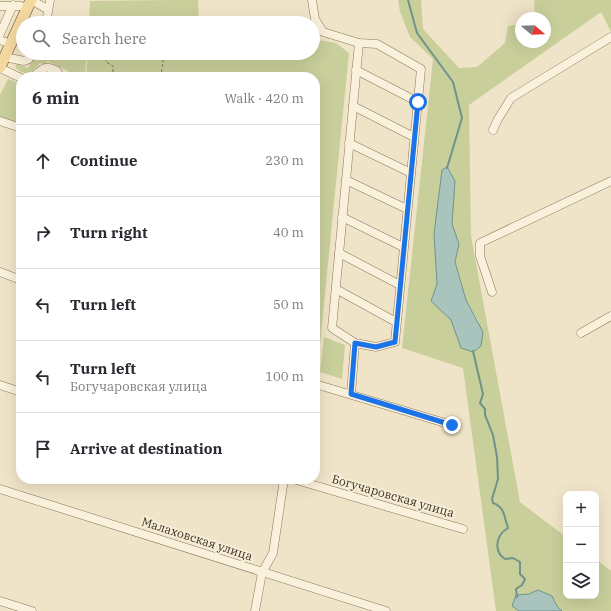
<!DOCTYPE html>
<html lang="en">
<head>
<meta charset="utf-8">
<style>
  body { margin:0; font-family:"IBM Plex Serif",serif; background:#f7f7f7; color:#2b2b33 }
  .controls { position:absolute; right:12px; bottom:12px; display:grid; overflow:hidden; border-radius:8px; box-shadow:0 4px 16px #0002 }
  .controls button { width:36px; height:36px; display:grid; place-items:center; padding:0; border:0; border-bottom:1px solid #e1e1e2; background:#fff; color:#2b2b33; font:20px sans-serif }
  .compass { position:absolute; left:515px; top:12px; width:36px; height:36px; border-radius:50%; background:#fff; box-shadow:0 4px 16px #0002; rotate:109deg }
  .stop { position:absolute; width:12px; height:12px; margin:-9px; border:3px solid #1a73e8; border-radius:50%; background:#fff }
  .stop.end { background:#1a73e8; border-color:#fff; box-shadow:0 1px 4px #0008 }
  .list { margin:0; padding:0; list-style:none }
  h2 { display:flex; justify-content:space-between; align-items:center; height:52px; margin:0; padding:0 16px; font-size:17px }
  h2 small { font-size:13px; font-weight:400; color:#7c7c81 }
  .list li { display:grid; grid-template-columns:26px 1fr auto; gap:12px; align-items:center; box-sizing:border-box; height:72px; padding:0 16px; border-top:1px solid #e1e1e2 }
  .list b { display:block; font-size:15px; white-space:nowrap }
  .list p { margin:0; font-size:13px; white-space:nowrap; color:#7c7c81 }
  .list em { font-size:13px; font-style:normal; color:#7c7c81 }
  .icon { flex:none; width:22px; height:22px; fill:none; stroke:currentColor; stroke-width:2; stroke-linecap:round; stroke-linejoin:round }
  .map { position:relative; flex:none; width:611px; height:611px; overflow:hidden }
  .search { position:absolute; background:#fff; box-shadow:0 4px 16px #0002; left:16px; top:16px; width:304px; height:44px; display:flex; align-items:center; gap:10px; box-sizing:border-box; padding:0 14px; border-radius:22px; color:#7c7c81; font-size:15px }
  .panel { position:absolute; background:#fff; box-shadow:0 4px 16px #0002; left:16px; top:72px; width:304px; height:412px; border-radius:16px }
  .map>svg:first-child { display:block }
</style>
</head>
<body>
<div class="map">
<svg width="611" height="611" viewBox="0 0 611 611">
  <rect width="100%" height="100%" fill="#f0e4c8"/>
  <!-- green -->
  <g fill="#c9cf9b" fill-rule="evenodd">
    <polygon points="172,0 198,0 199,23 89,23 90,1"/>
    <path d="M398 0H421L423 29 459 68 477 67 505 43 508 26 521 24V42H545V18H535L534 0H611V32L601 12 469 105 471 236 520 502 566 537V596H596V559L611 571V611H562L557 606 555 600 538 590 529 594 516 595 512 606 519 611H496L463 368 402 348 433 59 410 37 400 12ZM442 171 455 181 452 224 459 244 455 262 466 300 479 322 461 348 451 320 431 301 437 284 434 234Z"/>
    <polygon points="313,39 336,43 349,53 317,374 315,373 315,77 86,77 88,53 313,53"/>
    <path d="M36 53 49 54 48 57 86 60 85 77H72L68 71 47 61 45 65 40 63 31 73C25 74 18 72 15 66L17 64 28 68Z"/>
    <polygon points="8,79 21,84 21,126 0,118 0,95"/>
    <polygon points="324,337 345,345 342,379 320,372"/>
  </g>
  <!-- water -->
  <g fill="#a9c4bc" stroke="#6f938a">
    <polygon points="447,167 455,181 452,224 459,244 455,262 466,300 483,332 481,346 473,352 461,348 451,320 431,301 437,284 434,234 442,170"/>
    <polygon points="538,590 552,596 557,606 562,611 519,611 512,606 516,595 529,594"/>
  </g>
  <g fill="none" stroke-linecap="round" stroke-linejoin="round">
    <!-- stream -->
    <g stroke="#6f938a" stroke-width="2">
      <polyline points="408,0 417,33 453,82 462,118 447,168"/>
      <path d="M473 351 483 394 480 403 485 409V415L493 435 497 457 498 479 492 499 493 503C505 507 504 517 508 528 496 535 493 551 505 559L513 558 520 562V574L525 579 522 585 516 589 517 597"/>
    </g>
    <defs>
      <g id="minor">
        <polyline points="31,0 47,9"/>
        <polyline points="312,0 315,19 323,32 359,43 377,44 421,69 395,342 376,347 355,343"/>
        <polyline points="0,6 21,6 27,8"/>
        <polyline points="46,23 50,0"/>
        <polyline points="0,34 13,5"/>
        <polyline points="0,40 10,44"/>
        <polyline points="5,57 24,61 29,59 32,53"/>
        <polyline points="0,68 21,78"/>
        <polyline points="356,70 418,102"/>
        <path d="M33 77C42 69 45 64 57 71L60 77"/>
        <polyline points="353,106 414,137"/>
        <polyline points="0,121 21,128"/>
        <polyline points="493,130 498,119 511,98 611,37"/>
        <polyline points="349,143 411,173"/>
        <polyline points="346,180 407,209"/>
        <polyline points="342,217 403,247"/>
        <polyline points="339,253 400,285"/>
        <polyline points="0,272 21,280"/>
        <polyline points="336,289 396,322"/>
        <polyline points="492,292 480,256 480,243 611,181"/>
        <polyline points="581,333 611,316"/>
        <polyline points="315,384 452,425"/>
        <polyline points="0,385 21,392"/>
        <polyline points="351,394 355,343 332,328 359,43"/>
        <polyline points="293,479 463,529"/>
        <polyline points="0,489 386,611"/>
        <polyline points="0,601 32,611"/>
        <polyline points="255,611 262,573 273,553 284,479"/>
      </g>
      <polyline id="major" points="0,67 31,0"/>
    </defs>
    <!-- minor casing -->
    <use href="#minor" stroke="#8d765c" stroke-width="9"/>
    <!-- major casing -->
    <use href="#major" stroke="#5b4430" stroke-width="12"/>
    <!-- path -->
    <g stroke="#8d765c" stroke-width="1" stroke-dasharray="3 2" stroke-linecap="butt">
      <polyline points="106,53 106,62 113,66 113,77"/>
      <polyline points="214,53 241,57"/>
      <polyline points="161,77 164,53"/>
    </g>
    <!-- minor -->
    <use href="#minor" stroke="#faf1dc" stroke-width="8"/>
    <!-- major -->
    <use href="#major" stroke="#f3d9a0" stroke-width="11"/>
  </g>
  <g fill="none" stroke-linecap="round" stroke-linejoin="round">
    <!-- route -->
    <polyline stroke="#1a73e8" stroke-width="5" points="418,102 395,342 376,347 355,343 351,394 452,425"/>
  </g>
  <g text-anchor="middle" stroke-width="4" stroke-linejoin="round" paint-order="stroke">
    <!-- street labels -->
    <g font-size="12" fill="#3d2e20" stroke="#f7eed8">
      <text transform="translate(393 496) rotate(16)" y="4">Богучаровская улица</text>
      <text transform="translate(197 539) rotate(18)" y="4">Малаховская улица</text>
    </g>
  </g>
</svg>
<div class="controls">
<button>+</button>
<button>−</button>
<button><svg class="icon" aria-label="layers" viewBox="0 0 24 24"><path d="M12 4l9 5-9 5-9-5zM3 14l9 5 9-5"/></svg></button>
</div>
<svg class="compass" viewBox="-18 -18 36 36"><path d="M0-13l5 13h-10z" fill="#e53935"/><path d="M0 13l5-13h-10z" fill="#7c7c81"/></svg>
<div class="stop" style="left:418px;top:102px"></div>
<div class="stop end" style="left:452px;top:425px"></div>
<div class="search"><svg class="icon" aria-label="search" viewBox="0 0 24 24"><circle cx="10" cy="10" r="6"/><path d="M15 15l6 6"/></svg>Search here</div>
<section class="panel">
<h2>6 min<small>Walk · 420 m</small></h2>
<ul class="list">
<li><svg class="icon" aria-label="ahead" viewBox="0 0 24 24"><path d="M12 20V5M6 11l6-6 6 6"/></svg><div><b>Continue</b></div><em>230 m</em></li>
<li><svg class="icon" aria-label="right" viewBox="0 0 24 24"><path d="M7 20v-9h11M14 6l5 5-5 5"/></svg><div><b>Turn right</b></div><em>40 m</em></li>
<li><svg class="icon" aria-label="left" viewBox="0 0 24 24"><path d="M17 20v-9H6M10 6l-5 5 5 5"/></svg><div><b>Turn left</b></div><em>50 m</em></li>
<li><svg class="icon" aria-label="left" viewBox="0 0 24 24"><path d="M17 20v-9H6M10 6l-5 5 5 5"/></svg><div><b>Turn left</b><p>Богучаровская улица</p></div><em>100 m</em></li>
<li><svg class="icon" aria-label="arrive" viewBox="0 0 24 24"><path d="M6 21V4h12l-3 4 3 4H6"/></svg><div><b>Arrive at destination</b></div></li>
</ul>
</section>
</div>
</body>
</html>
